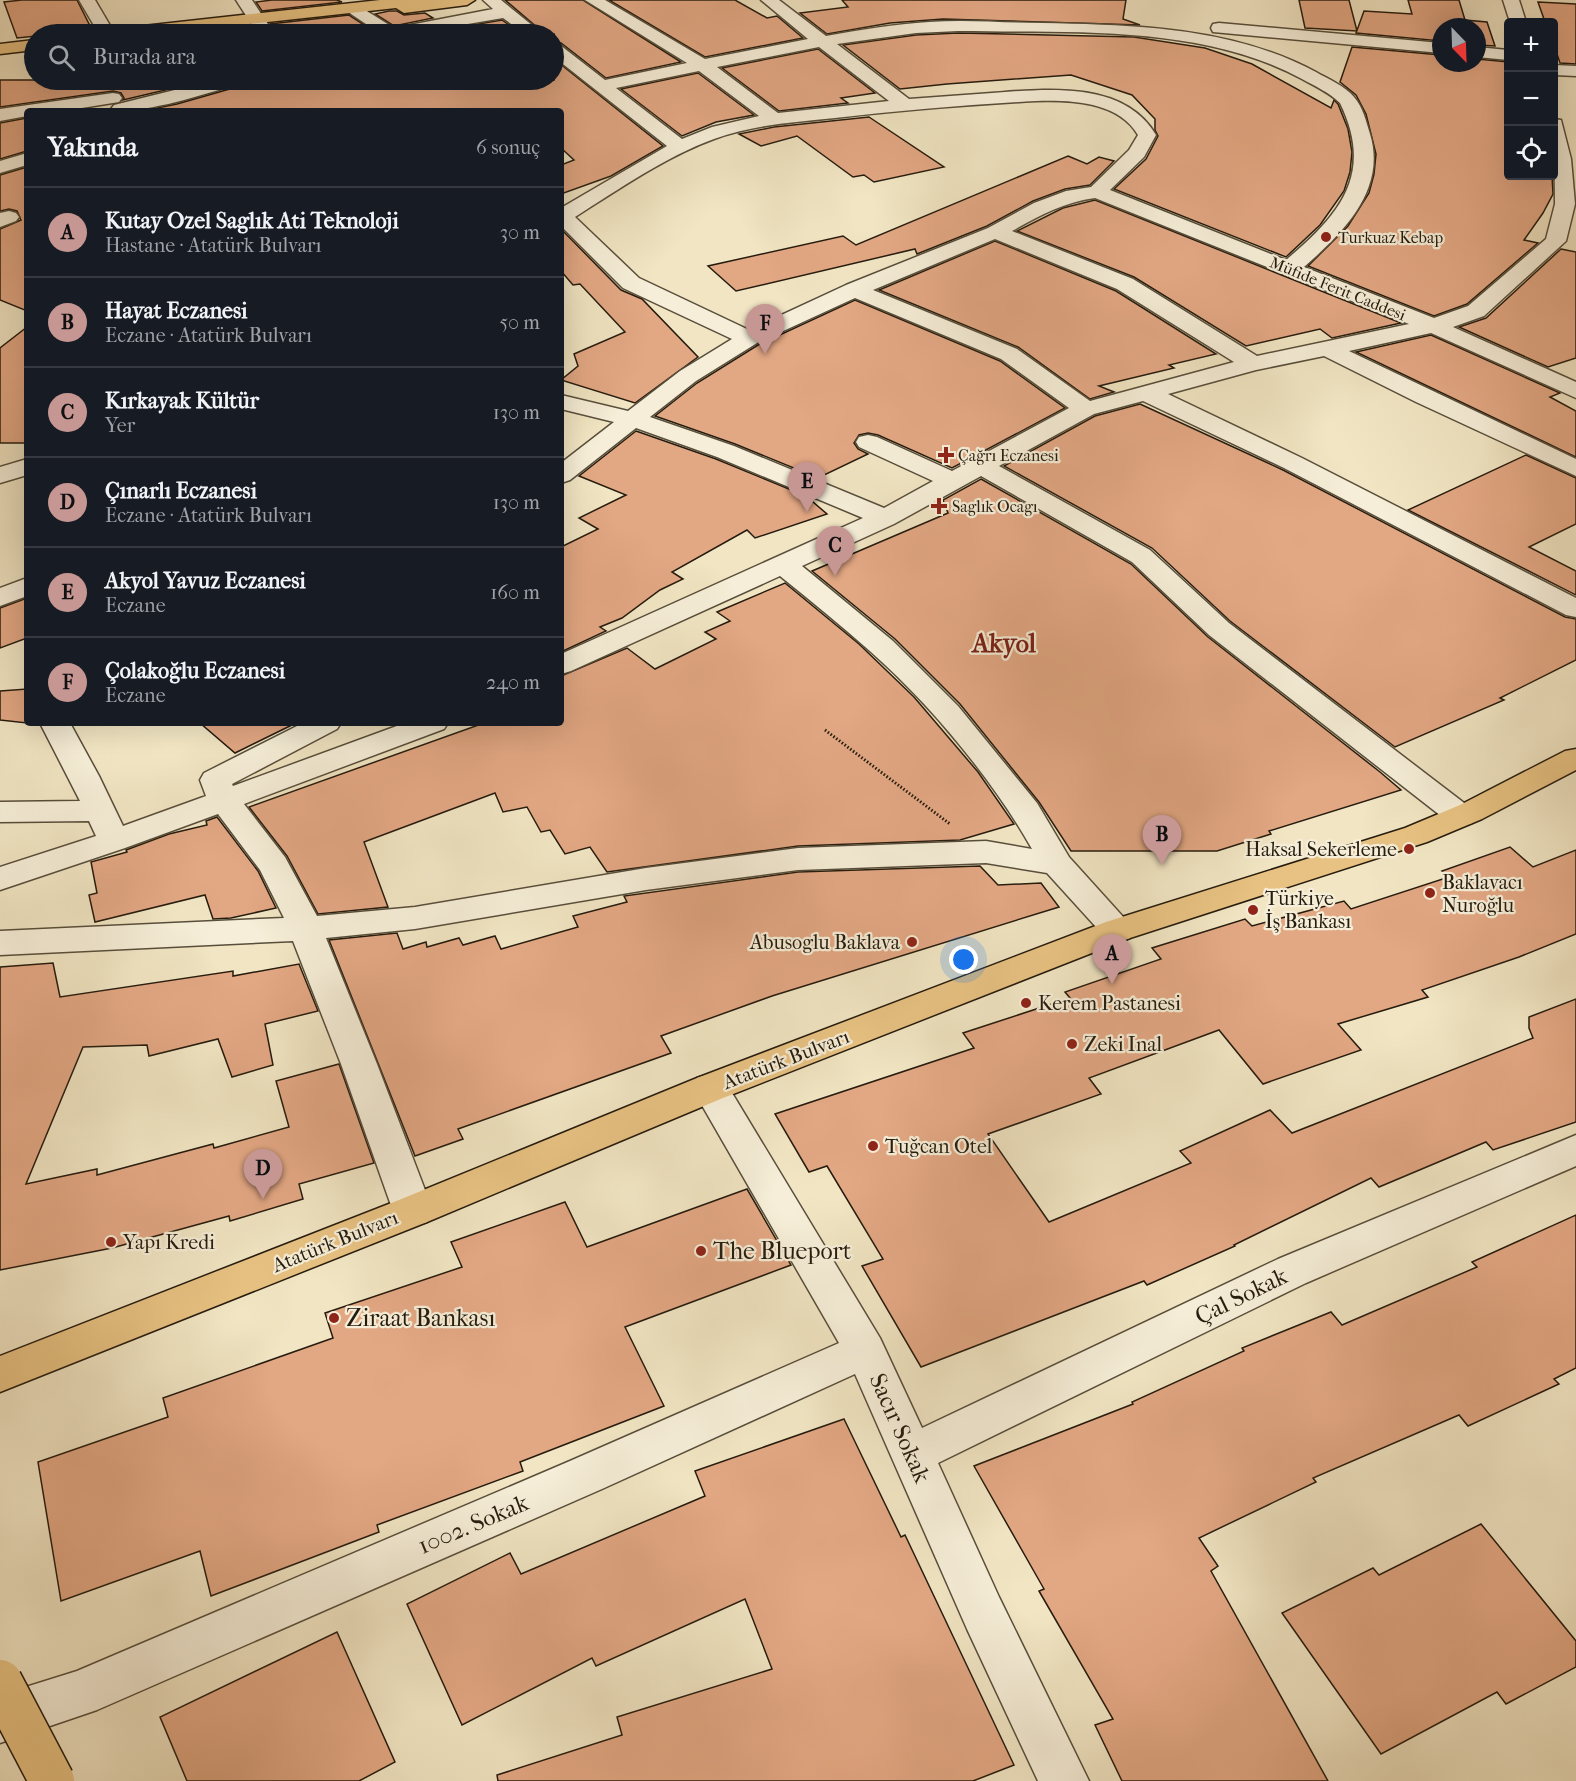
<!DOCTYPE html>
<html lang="tr">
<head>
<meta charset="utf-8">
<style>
  body { margin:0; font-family:"IM FELL French Canon",serif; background:#20242c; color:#f1f3f6 }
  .controls { position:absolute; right:18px; top:18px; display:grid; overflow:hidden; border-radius:6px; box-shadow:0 6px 24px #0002 }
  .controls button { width:54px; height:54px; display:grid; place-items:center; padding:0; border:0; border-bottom:2px solid #363941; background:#171b24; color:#f1f3f6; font:30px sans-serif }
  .compass { position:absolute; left:1432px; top:18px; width:54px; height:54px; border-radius:50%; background:#171b24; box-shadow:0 6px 24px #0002; rotate:157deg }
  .you { position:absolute; left:964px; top:960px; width:21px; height:21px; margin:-15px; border:4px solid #fff; border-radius:50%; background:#1a73e8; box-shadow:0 0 0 9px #1a73e833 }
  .badge { display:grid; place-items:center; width:39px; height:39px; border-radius:50%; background:#c59692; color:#111; font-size:20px; font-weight:700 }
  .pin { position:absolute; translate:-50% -50px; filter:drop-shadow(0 2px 3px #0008) }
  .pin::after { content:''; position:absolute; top:32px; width:21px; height:18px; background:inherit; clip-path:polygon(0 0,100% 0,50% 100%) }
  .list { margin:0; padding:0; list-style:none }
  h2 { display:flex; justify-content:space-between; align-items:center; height:78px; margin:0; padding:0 24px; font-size:26px }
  h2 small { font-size:20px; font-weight:400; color:#9ea1a6 }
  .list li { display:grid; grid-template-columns:39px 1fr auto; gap:18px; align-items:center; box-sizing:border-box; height:90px; padding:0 24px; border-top:2px solid #363941 }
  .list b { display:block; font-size:22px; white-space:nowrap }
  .list p { margin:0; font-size:20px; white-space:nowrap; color:#9ea1a6 }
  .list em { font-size:20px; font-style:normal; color:#9ea1a6 }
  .icon { flex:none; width:33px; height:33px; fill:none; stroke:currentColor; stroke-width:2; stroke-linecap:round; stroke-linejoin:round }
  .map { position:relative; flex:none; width:1576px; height:1781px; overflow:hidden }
  .search { position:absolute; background:#171b24; box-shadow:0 6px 24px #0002; left:24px; top:24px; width:540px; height:66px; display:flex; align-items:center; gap:15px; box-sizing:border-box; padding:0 21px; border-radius:33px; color:#9ea1a6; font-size:22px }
  .panel { position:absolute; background:#171b24; box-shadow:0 6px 24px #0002; left:24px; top:108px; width:540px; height:618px; border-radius:6px }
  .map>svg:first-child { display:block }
</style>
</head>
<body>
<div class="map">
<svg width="1576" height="1781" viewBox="0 0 1576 1781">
  <rect width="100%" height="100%" fill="#f1e5c3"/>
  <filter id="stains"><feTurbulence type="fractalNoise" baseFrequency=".00333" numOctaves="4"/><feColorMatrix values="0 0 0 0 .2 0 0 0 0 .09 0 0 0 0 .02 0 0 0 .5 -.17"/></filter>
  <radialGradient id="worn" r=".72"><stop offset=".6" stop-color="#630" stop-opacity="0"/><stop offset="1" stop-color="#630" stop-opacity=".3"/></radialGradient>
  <!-- building -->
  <g fill="#e2a783" stroke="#251b0e" stroke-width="1.5">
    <polygon points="22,0 77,0 90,26 64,29 66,33 17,38 4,2"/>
    <polygon points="272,0 337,0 342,2 262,11 256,2"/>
    <polygon points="505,0 583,0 681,62 606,78 561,43 554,42 554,34 545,34"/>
    <polygon points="609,0 735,0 767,18 777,16 803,38 705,57"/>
    <polygon points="842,0 1126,0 1123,19 1140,25 943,19 890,23 827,34 800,13 848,7"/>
    <polygon points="1299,0 1349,0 1357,31 1305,28"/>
    <polygon points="1408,0 1459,0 1465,20 1487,22 1495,46 1477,45 1477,27 1441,27 1441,41 1356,33 1364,11 1412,14"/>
    <polygon points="1538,2 1576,4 1576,64 1560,63 1554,45 1554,22 1545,22"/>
    <polygon points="389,11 397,11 404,15 425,13 433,18 394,26 375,14"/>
    <polygon points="349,15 378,34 240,34 236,28 250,26 254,30 266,30 270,24"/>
    <polygon points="502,20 522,34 419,34"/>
    <polygon points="958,33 1134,37 1205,48 1252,64 1331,108 1334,100 1338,104 1348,129 1352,152 1350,172 1344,191 1320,225 1286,257 1114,189 1146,159 1158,136 1155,130 1155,119 1132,95 1071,75 947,84 900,89 843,45 916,35"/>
    <polygon points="1352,47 1441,55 1441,63 1477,63 1477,59 1509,62 1509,176 1552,176 1553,194 1543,213 1524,240 1538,243 1467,304 1434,316 1308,266 1348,226 1369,193 1374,174 1376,154 1366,114 1356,95 1340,82"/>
    <polygon points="818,49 875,93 841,98 848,103 779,111 722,68"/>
    <polygon points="554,59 663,146 611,176 561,194 561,165 574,160 561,148 561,111 142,111 177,104 240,86 244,80 554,80"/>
    <polygon points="698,73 754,115 716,122 682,136 621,89"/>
    <polygon points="0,80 208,80 123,100 124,98 121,93 113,91 0,107"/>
    <polygon points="869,117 944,167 874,182 864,175 853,177 797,136 761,146 739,134 774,127"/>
    <polygon points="27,118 27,151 0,159 0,123"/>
    <polygon points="1068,156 1087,164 1099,157 1114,161 1090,185 1065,189 1033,201 987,226 917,254 915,249 736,291 708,266 843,236 856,245"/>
    <polygon points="27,167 27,311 0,300 0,229 21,220 17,211 9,209 0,211 0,175"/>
    <polygon points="1095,200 1401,323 1332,338 1320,329 1246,346 1134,277 1017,231 1063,208"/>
    <polygon points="561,229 621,290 642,299 698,357 635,403 561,380 578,366 574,354 625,332 580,284 573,285 561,271"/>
    <polygon points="995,241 1116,291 1216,354 1169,365 1174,368 1099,386 1114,392 1090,399 1018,347 879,290"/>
    <polygon points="1561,249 1576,252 1576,358 1548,367 1459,327 1486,318"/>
    <polygon points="855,300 1000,361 1065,408 952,468 878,435 868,433 859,435 854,443 858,449 868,454 818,478 735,444 655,416 697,383 758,345"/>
    <polygon points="27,327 27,443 0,443 0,348"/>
    <polygon points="1431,335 1560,393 1550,397 1576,411 1576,457 1356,352"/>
    <polygon points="1140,404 1283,470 1565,617 1576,619 1576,660 1500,698 1504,700 1395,747 1230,621 1152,548 1004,466 1095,416"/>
    <polygon points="636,431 716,459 806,496 827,514 755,538 747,530 672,572 683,579 660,590 622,618 600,627 606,631 561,652 561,547 598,529 579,518 626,495 579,476"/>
    <polygon points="1526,455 1576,478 1576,524 1529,547 1576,571 1576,595 1408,510"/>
    <polygon points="981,479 1131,564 1208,637 1380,772 1401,790 1269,831 1271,834 1217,851 1071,851 1039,802 960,704 895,639 812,571 948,513 943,500"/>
    <polygon points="785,583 859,644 914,697 978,772 1014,824 960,840 798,846 607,872 590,847 565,854 550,830 541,832 527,807 503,812 495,793 364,842 388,907 318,914 287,856 249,807 484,723 561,723 561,676 627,648 655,669 716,639 705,632 730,621 717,612"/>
    <polygon points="27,598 27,638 0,648 0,608"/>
    <polygon points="27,689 27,723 0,720 0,691"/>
    <polygon points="200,723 296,723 235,753"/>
    <polygon points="217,817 258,871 276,908 231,918 213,919 205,895 95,922 89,895 97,893 91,862 127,852 126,850 169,834 207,825 206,821"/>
    <polygon points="1510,847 1533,867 1576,850 1576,934 1519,957 1422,990 1428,997 1338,1024 1361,1050 1263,1084 1219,1030 1089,1078 1101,1094 988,1134 1049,1222 1191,1163 1180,1151 1270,1110 1292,1133 1533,1038 1529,1028 1529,1017 1576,999 1576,1122 1493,1150 1486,1142 1379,1187 1371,1178 1234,1245 1235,1246 1147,1285 1144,1281 921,1367 862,1266 883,1259 827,1166 809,1172 775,1114 974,1048 963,1033 1070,998 1065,992 1161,959 1152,948 1245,919 1252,926 1344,901 1351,909 1449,877 1442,871"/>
    <polygon points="980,866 998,885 1041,883 1059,907 772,996 661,1036 671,1053 458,1129 463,1139 415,1156 329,940 397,933 403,949 426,942 427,947 459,938 463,945 495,936 501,949 578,927 573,916 627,902 624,896 798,872"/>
    <polygon points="53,963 60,997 233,971 233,976 299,964 318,1011 265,1024 273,1065 232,1077 218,1039 149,1056 147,1045 83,1047 26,1184 97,1169 97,1175 213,1144 214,1148 289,1127 276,1081 339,1064 374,1163 299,1184 303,1199 230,1221 229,1216 112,1248 0,1270 0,967"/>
    <polygon points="747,1189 791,1265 625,1327 664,1406 520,1462 523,1471 377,1525 379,1532 211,1596 200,1551 61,1601 38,1462 168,1417 163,1398 333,1338 325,1313 462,1267 451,1242 565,1202 587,1247"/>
    <polygon points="1576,1215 1576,1368 1554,1379 1559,1384 1468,1426 1459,1415 1313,1478 1316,1482 1199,1538 1218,1566 1211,1571 1328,1781 1122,1781 1095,1725 1113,1719 1039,1591 1044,1589 974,1466 1133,1404 1132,1402 1244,1351 1242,1348 1331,1312 1342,1325 1477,1267 1472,1262"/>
    <polygon points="844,1419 901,1537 905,1535 1014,1765 973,1781 498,1781 497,1775 622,1735 617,1717 772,1669 745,1599 596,1666 592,1658 462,1725 407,1604 510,1553 521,1574 705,1496 695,1471"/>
    <polygon points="1481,1524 1576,1641 1576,1667 1506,1704 1497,1692 1381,1754 1282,1613 1373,1568 1379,1575"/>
    <polygon points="337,1632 395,1762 359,1781 187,1781 160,1717"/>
  </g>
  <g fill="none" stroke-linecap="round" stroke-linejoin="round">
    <defs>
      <g id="minor">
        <polygon points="79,0 95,0 115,34 99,34"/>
        <polygon points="236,0 252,0 268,24 266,28 254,28"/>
        <polygon points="483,0 501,0 543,34 525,34 503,18 409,34 381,34 348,12 350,8 362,8 394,28 493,9"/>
        <path d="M585 0H605L705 59 808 39 761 0H779L826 36C860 30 895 24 929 22 967 19 1005 23 1042 23 1136 25 1232 27 1316 72 1328 79 1345 86 1354 97 1363 107 1366 121 1370 134 1387 190 1343 233 1304 267L1434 318 1468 306 1546 239 1555 204 1554 119 1561 120 1571 159 1575 204 1566 241 1484 316 1453 327 1576 382V398L1431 333 1349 351 1576 459V476L1416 402 1324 356 1256 370 1168 394 1302 458 1576 598V617L1566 615 1284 468 1143 401 1094 414 999 466 1150 550 1229 623 1472 809 1477 816 1472 823 1461 826 1450 823 1209 635 1132 562 981 476 894 524 802 566 893 641 958 706 1037 803 1069 857 1135 930 1130 938 1118 942 1106 938 1047 873 986 863 798 870 646 890 415 929 326 938 377 1064 433 1211 427 1222 413 1226 399 1222 393 1211 341 1064 293 941 0 955V931L284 918 260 870 218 814 125 848 0 890V867L96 836 89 821 0 822V802L80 801 40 723H70L99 776 123 826 206 796 200 780 204 773 303 723H341L337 729 232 784 233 786 405 723H448L444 729 244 804 285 857 317 916 415 907 646 868 798 848 986 841 1032 849C993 780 931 705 871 652 842 626 811 601 780 576L571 671 561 674V654L863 518 717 457 636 428 570 480 561 483V463L614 422 561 409V395L628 411 680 371 732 339 623 288 561 226V208L667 146 554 57V44L560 45 605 80 687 63ZM958 31C1070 33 1201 24 1302 79 1315 86 1330 93 1340 103 1375 175 1339 215 1286 260L1110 190 1144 157 1156 135C1124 80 1046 89 992 93 964 95 937 97 909 99L837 44 916 33ZM819 47 889 101 778 113 717 67ZM699 71 759 116 712 127 682 139 616 88ZM1036 101C1069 100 1118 101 1138 135L1129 150 1091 187 1066 191 1034 203 988 228 846 285 749 330 639 278 575 217C619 189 665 157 714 139 752 125 795 122 835 118 902 110 969 105 1036 101ZM1095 198 1409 324 1257 356 1133 279 1012 231C1039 216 1064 202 1095 198ZM995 239 1117 289 1234 362 1090 401 1017 349 873 290ZM855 298 1001 359 1069 408 952 471 877 437 868 435 859 437 856 442 859 447 933 481 884 508 734 446 650 417 696 381 757 343Z"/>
        <polygon points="1503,0 1519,0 1526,22 1510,22"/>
        <polygon points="1219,23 1441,43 1441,53 1213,32 1211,28 1213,24"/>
        <polygon points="1477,47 1508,50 1508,60 1477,57"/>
        <polygon points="1554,65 1576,66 1576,76 1554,75"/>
        <path d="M215 80H242L239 84C197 96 156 111 112 111L111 109 114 105Z"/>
        <polygon points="113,93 119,94 122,98 119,102 63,111 27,111 27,116 0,121 0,109"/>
        <polygon points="27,153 27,165 0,173 0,161"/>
        <polygon points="9,211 16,213 19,217 16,221 0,227 0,213"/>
        <polygon points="27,459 27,475 0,483 0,467"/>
        <polygon points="27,578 27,596 0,606 0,588"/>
        <polygon points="710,1074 723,1078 880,1338 922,1428 1278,1259 1576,1135 1576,1166 1306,1283 938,1463 999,1597 1089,1781 1038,1781 967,1629 855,1374 602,1489 97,1710 0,1743 0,1695 77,1671 570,1461 839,1343 692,1088 697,1078"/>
      </g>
      <g id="major">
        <polygon points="380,0 475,0 467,5 404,13 396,8 157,34 108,34 110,30 116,29"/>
        <polygon points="34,40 34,50 0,54 0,44"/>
        <polygon points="1576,749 1576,770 1482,819 1427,842 1130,938 723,1098 427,1222 0,1392 0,1356 399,1200 697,1078 1106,922 1405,828 1460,805 1565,751"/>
      </g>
    </defs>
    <!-- minor casing -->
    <use href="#minor" stroke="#584e3b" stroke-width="3"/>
    <!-- major casing -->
    <use href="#major" stroke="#251b0e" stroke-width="3"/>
    <!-- path -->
    <polyline stroke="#251b0e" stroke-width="3" stroke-dasharray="1.5 2" stroke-linecap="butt" points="825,730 950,824"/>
    <!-- minor -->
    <use href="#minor" fill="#f6eed8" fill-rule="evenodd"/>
    <!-- major -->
    <use href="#major" fill="#e8c282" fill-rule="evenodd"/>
    <defs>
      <polyline id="major-bridge" points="0,1682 52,1781"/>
    </defs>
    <!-- major-bridge casing -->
    <use href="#major-bridge" stroke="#251b0e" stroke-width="47" stroke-linecap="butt"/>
    <!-- major-bridge -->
    <use href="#major-bridge" stroke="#e8c282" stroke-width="44"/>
  </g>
  <!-- markers -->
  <g fill="#8f2418" stroke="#f6eed8" stroke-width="2">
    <circle cx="1326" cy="237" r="6"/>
    <path d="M943 446h6v6h6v6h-6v6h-6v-6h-6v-6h6z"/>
    <path d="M936 497h6v6h6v6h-6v6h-6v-6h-6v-6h6z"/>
    <circle cx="1409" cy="849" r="6"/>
    <circle cx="1430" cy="893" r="6"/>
    <circle cx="1253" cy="910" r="6"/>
    <circle cx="912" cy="942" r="6"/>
    <circle cx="1026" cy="1003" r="6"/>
    <circle cx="1072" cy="1044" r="6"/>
    <circle cx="873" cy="1146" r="6"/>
    <circle cx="111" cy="1242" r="6"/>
    <circle cx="701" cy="1251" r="6"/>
    <circle cx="334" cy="1318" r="6"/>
  </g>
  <g text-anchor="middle" stroke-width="4.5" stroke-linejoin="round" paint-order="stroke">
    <!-- far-poi labels -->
    <g font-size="16" fill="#251b0e" stroke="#f6eed8" text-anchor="start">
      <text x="1338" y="243">Turkuaz Kebap</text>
      <text x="958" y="461">Çağrı Eczanesi</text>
      <text x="952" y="512">Saglık Ocagı</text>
    </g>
    <!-- far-street labels -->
    <g font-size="16" fill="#251b0e" stroke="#f6eed8">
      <text transform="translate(1338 288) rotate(22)" y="6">Müfide Ferit Caddesi</text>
    </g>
    <!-- poi labels -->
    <g font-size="20" fill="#251b0e" stroke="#f6eed8" text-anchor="start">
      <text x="1397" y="856" text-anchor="end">Haksal Sekerleme</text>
      <text x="1442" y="889">Baklavacı<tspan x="1442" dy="23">Nuroğlu</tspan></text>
      <text x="1265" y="905">Türkiye<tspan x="1265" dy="23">İş Bankası</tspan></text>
      <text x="900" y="949" text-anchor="end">Abusoglu Baklava</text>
      <text x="1038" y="1010">Kerem Pastanesi</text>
      <text x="1084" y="1051">Zeki Inal</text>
      <text x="885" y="1153">Tuğcan Otel</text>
      <text x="123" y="1249">Yapı Kredi</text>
    </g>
    <!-- street labels -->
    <g font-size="20" fill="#251b0e" stroke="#f6eed8">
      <text transform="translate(786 1059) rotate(-21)" y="7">Atatürk Bulvarı</text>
      <text transform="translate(335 1241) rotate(-22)" y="7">Atatürk Bulvarı</text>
    </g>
    <!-- near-poi labels -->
    <g font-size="24" fill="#251b0e" stroke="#f6eed8" text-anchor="start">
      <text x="713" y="1259">The Blueport</text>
      <text x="346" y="1326">Ziraat Bankası</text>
    </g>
    <!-- near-street labels -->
    <g font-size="24" fill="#251b0e" stroke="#f6eed8">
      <text transform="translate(1241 1296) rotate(-26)" y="8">Çal Sokak</text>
      <text transform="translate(900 1428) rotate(66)" y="8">Sacır Sokak</text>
      <text transform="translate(473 1524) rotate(-23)" y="8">1002. Sokak</text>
    </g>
    <!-- district labels -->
    <g font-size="26" font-weight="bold" fill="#7a1f14" stroke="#f6eed8">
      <text x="1004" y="652">Akyol</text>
    </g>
  </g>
  <rect width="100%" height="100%" filter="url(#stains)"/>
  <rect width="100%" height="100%" fill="url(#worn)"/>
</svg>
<div class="controls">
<button>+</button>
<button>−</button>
<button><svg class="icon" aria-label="locate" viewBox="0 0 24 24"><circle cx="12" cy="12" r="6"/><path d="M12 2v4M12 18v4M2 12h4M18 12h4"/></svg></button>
</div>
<svg class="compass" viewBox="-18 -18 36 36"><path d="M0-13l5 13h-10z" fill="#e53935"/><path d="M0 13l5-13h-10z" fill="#9ea1a6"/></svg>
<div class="you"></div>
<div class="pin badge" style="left:1112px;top:984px">A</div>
<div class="pin badge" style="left:1162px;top:865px">B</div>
<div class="pin badge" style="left:835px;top:576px">C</div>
<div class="pin badge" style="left:263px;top:1199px">D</div>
<div class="pin badge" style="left:807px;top:512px">E</div>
<div class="pin badge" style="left:765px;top:354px">F</div>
<div class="search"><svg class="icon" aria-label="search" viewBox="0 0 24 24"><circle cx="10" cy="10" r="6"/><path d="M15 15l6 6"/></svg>Burada ara</div>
<section class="panel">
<h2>Yakında<small>6 sonuç</small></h2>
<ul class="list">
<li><span class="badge">A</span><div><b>Kutay Ozel Saglık Ati Teknoloji</b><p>Hastane · Atatürk Bulvarı</p></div><em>30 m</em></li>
<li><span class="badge">B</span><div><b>Hayat Eczanesi</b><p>Eczane · Atatürk Bulvarı</p></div><em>50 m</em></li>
<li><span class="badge">C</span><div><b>Kırkayak Kültür</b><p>Yer</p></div><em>130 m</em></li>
<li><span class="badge">D</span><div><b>Çınarlı Eczanesi</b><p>Eczane · Atatürk Bulvarı</p></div><em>130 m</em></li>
<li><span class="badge">E</span><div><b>Akyol Yavuz Eczanesi</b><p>Eczane</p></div><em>160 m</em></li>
<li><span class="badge">F</span><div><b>Çolakoğlu Eczanesi</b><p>Eczane</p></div><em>240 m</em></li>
</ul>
</section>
</div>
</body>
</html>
